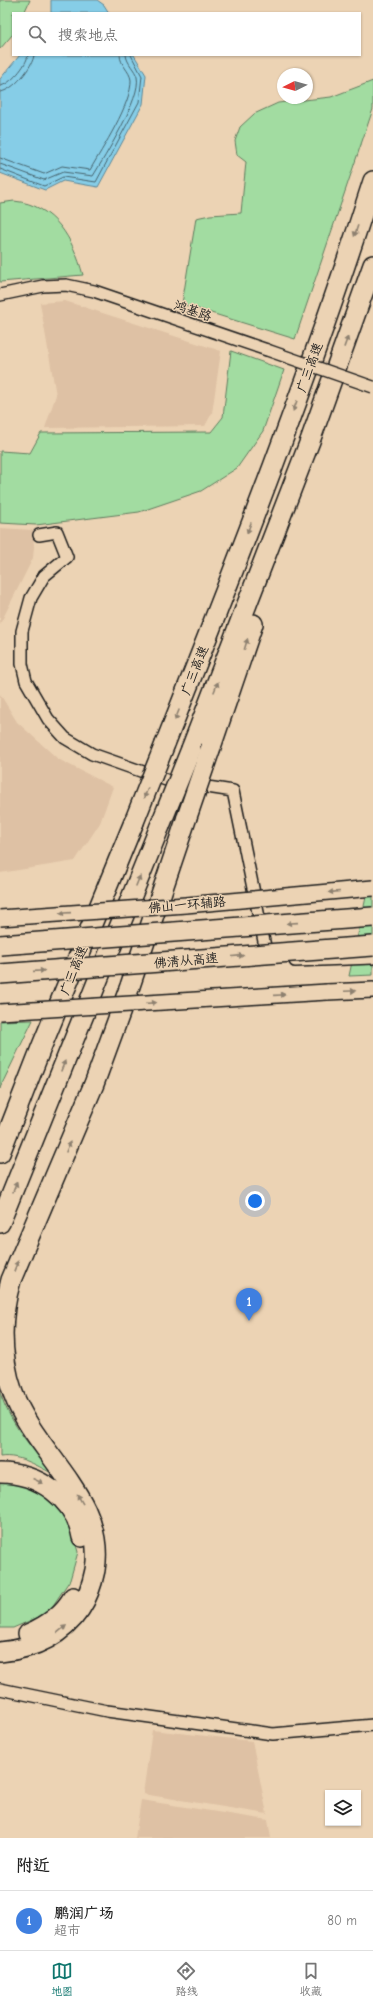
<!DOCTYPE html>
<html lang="zh">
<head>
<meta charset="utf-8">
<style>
  body { margin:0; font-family:"Comic Neue","LXGW WenKai TC",sans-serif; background:#f6f6f6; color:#222 }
  .controls { position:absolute; right:12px; bottom:12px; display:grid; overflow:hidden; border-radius:0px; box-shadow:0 1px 3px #0004 }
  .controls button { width:36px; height:36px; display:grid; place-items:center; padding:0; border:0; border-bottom:1px solid #e0e0e0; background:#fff; color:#222; font:20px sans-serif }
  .compass { position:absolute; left:277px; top:68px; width:36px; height:36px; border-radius:50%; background:#fff; box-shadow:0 1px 3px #0004; rotate:265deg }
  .you { position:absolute; left:255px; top:1201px; width:14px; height:14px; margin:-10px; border:3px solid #fff; border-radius:50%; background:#1a73e8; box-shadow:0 0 0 6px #1a73e833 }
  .badge { display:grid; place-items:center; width:26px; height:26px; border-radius:50%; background:#0f766e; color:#fff; font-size:13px; font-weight:700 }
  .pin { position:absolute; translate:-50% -33px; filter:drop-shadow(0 1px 2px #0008) }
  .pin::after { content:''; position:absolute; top:21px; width:14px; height:12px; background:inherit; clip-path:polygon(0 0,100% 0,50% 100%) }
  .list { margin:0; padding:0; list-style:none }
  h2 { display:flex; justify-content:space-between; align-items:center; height:52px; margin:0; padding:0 16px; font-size:17px }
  h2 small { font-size:13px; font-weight:400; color:#767676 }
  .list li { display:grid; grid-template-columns:26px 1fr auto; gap:12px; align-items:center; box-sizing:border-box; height:60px; padding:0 16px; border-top:1px solid #e0e0e0 }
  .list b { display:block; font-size:15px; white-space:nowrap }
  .list p { margin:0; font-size:13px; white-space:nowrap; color:#767676 }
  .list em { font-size:13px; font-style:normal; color:#767676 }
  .icon { flex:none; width:22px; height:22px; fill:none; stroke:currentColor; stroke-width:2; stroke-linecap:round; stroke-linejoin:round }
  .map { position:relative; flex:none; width:373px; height:1838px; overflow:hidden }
  .search { position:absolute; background:#fff; box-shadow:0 1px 3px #0004; left:12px; right:12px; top:12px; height:44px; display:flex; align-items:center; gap:10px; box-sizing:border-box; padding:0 14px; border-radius:0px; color:#767676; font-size:15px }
  .sheet { height:112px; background:#fff }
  nav { display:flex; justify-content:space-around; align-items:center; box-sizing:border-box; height:56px; border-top:1px solid #e0e0e0; background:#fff; font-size:11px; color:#767676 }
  nav a { display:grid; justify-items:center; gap:2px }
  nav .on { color:#0f766e }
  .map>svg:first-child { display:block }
</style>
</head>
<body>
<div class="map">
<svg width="373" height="1838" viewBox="0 0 373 1838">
  <rect width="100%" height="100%" fill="#ecd3b4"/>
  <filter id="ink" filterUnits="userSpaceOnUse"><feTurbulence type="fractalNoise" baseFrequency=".025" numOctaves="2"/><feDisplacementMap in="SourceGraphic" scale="8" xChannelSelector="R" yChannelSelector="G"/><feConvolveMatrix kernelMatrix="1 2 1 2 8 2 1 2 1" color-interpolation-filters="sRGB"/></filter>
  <g filter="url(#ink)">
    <!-- built -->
    <g fill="#dec1a4">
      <polygon points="65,301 221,351 212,413 205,426 45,428 56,395 40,303"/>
      <polygon points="0,528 33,530 34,547 33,558 0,624"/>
      <polygon points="0,694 17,722 58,759 113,787 100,823 75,861 0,873"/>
      <polygon points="152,1730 252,1741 267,1814 143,1794"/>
      <polygon points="141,1800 268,1820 271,1838 135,1838"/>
    </g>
    <!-- green -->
    <g fill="#a2dca1" stroke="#5f7c5e">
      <polygon points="0,0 30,0 24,13 13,13 13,34 0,49"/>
      <polygon points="373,81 373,109 295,339 182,304 196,218 210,215 241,213 246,162 237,155 235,141 240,127 254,114 278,103 331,97"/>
      <path d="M14 201C55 205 73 239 83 275L0 282V203Z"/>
      <polygon points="231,351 284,370 263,431 237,468 201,491 139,512 36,525 0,523 0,451 30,453 41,433 211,432 223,417"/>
      <polygon points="369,883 373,883 373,975 349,976"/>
      <polygon points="33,1020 0,1088 0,1089 0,1021"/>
      <path d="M0 1393C11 1425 33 1451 56 1475 38 1467 21 1454 0 1457Z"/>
      <polygon points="0,1481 22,1484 43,1491 64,1517 72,1531 78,1552 70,1580 48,1613 13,1628 0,1628"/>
    </g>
    <!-- water -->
    <g fill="#86cde7" stroke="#5c8696">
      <polygon points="51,0 97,0 104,5 109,13 51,13"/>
      <polygon points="20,55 134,55 146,75 143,104 98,187 63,181 45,190 0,173 0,79"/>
    </g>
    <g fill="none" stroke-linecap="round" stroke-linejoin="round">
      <!-- shore -->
      <g stroke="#46636d" stroke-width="1">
        <path d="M0 86C10 85 27 65 28 55"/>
        <path d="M0 92C13 91 33 67 34 55"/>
        <path d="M0 158 44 174 62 166 90 170C102 149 132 103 131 80 130 71 120 65 120 55"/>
        <path d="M0 164 44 180 63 172 93 176C104 158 142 97 137 77 135 69 127 64 126 55"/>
        <polyline points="0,169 44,186 63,177 96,182 139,102 142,76 131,55"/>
      </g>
      <defs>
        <g id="street">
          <polyline points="0,295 43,286 66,285 94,291 267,350"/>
          <polyline points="39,535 57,532 67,557 44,576 31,598 22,631 22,664 26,681 48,719 65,738 92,754 169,781 233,791 267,956 269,957"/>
          <polyline points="295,961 373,958"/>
          <polyline points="0,1689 107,1711 273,1734 373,1725"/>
        </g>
        <polyline id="secondary" points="327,992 373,990"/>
        <g id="highway">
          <path d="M165 744C239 558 312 371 373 181"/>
          <polyline points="211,747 253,624"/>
          <polyline points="191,749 310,441 373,265"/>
          <polyline points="0,1153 41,1048 134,822"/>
          <polyline points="0,1223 160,826"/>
          <path d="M0 1473C38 1473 75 1498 82 1537"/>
          <path d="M28 1634C46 1626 63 1615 73 1597"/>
          <path d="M0 1652C33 1649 61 1637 80 1609 88 1597 92 1585 95 1570 107 1499 35 1454 13 1393 0 1355 0 1318 11 1280L94 1084 130 986 187 817"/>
        </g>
      </defs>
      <!-- street casing -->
      <use href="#street" stroke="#1c1c1c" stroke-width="14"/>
      <!-- secondary casing -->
      <use href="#secondary" stroke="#1c1c1c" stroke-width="18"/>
      <!-- highway casing -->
      <use href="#highway" stroke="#1c1c1c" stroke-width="22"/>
      <!-- street -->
      <use href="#street" stroke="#ecd3b4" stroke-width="11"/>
      <!-- secondary -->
      <use href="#secondary" stroke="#ecd3b4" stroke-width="15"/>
      <!-- highway -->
      <use href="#highway" stroke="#ecd3b4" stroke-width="19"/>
      <defs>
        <polyline id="street-bridge" points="267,350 373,387"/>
        <g id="secondary-bridge">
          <polyline points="0,918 186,905 373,888"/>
          <polyline points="0,1012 327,992"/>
        </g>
        <g id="highway-bridge">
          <polyline points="187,817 211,747"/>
          <polyline points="134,822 165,744"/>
          <polyline points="160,826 191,749"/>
          <polyline points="0,945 373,917"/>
          <polyline points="0,974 373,946"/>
        </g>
      </defs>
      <!-- street-bridge casing -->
      <use href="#street-bridge" stroke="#1c1c1c" stroke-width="14" stroke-linecap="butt"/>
      <!-- secondary-bridge casing -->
      <use href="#secondary-bridge" stroke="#1c1c1c" stroke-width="18" stroke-linecap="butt"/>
      <!-- highway-bridge casing -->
      <use href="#highway-bridge" stroke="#1c1c1c" stroke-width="22" stroke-linecap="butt"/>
      <!-- street-bridge -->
      <use href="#street-bridge" stroke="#ecd3b4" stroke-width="11"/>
      <!-- secondary-bridge -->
      <use href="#secondary-bridge" stroke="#ecd3b4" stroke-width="15"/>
      <!-- highway-bridge -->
      <use href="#highway-bridge" stroke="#ecd3b4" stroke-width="19"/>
    </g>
    <!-- one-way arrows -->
    <defs><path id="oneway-solid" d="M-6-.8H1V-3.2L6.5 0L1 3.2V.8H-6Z"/></defs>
    <g fill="#8e8170">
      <use href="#oneway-solid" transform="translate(356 231) rotate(109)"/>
      <use href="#oneway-solid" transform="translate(346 342) rotate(-70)"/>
      <use href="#oneway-solid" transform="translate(295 406) rotate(110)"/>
      <use href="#oneway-solid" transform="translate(249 528) rotate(111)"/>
      <use href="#oneway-solid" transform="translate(246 644) rotate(-73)"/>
      <use href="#oneway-solid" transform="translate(216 687) rotate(-68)"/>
      <use href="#oneway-solid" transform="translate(177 715) rotate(112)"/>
      <use href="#oneway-solid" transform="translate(146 793) rotate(111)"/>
      <use href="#oneway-solid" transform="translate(138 881) rotate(-68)"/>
      <use href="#oneway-solid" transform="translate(334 892) rotate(175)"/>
      <use href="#oneway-solid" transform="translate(65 913) rotate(176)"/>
      <use href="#oneway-solid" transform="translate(292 923) rotate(176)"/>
      <use href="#oneway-solid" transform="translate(238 956) rotate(-5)"/>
      <use href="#oneway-solid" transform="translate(39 971) rotate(-4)"/>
      <use href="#oneway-solid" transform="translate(350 991) rotate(-3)"/>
      <use href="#oneway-solid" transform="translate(280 995) rotate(-4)"/>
      <use href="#oneway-solid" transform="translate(151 1003) rotate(-4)"/>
      <use href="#oneway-solid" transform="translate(63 1066) rotate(-68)"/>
      <use href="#oneway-solid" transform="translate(68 1147) rotate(-68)"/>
      <use href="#oneway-solid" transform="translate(15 1187) rotate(-68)"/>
      <use href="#oneway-solid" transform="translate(16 1266) rotate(-69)"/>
      <use href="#oneway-solid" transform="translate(38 1481) rotate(25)"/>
      <use href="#oneway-solid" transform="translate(80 1499) rotate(-120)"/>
      <use href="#oneway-solid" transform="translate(62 1629) rotate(-39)"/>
    </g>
  </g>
  <g text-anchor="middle" stroke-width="3" stroke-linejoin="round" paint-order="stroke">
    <!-- street labels -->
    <g font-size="13" fill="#1c1c1c" stroke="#ecd3b4">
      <text transform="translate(193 310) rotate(19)" y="5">鸿基路</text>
      <text transform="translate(309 367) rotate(-70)" y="5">广三高速</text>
      <text transform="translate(194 670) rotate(-68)" y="5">广三高速</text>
      <text transform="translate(187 904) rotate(-5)" y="5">佛山一环辅路</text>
      <text transform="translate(186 960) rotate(-5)" y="5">佛清从高速</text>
      <text transform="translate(73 970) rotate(-68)" y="5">广三高速</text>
    </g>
  </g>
</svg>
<div class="controls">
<button><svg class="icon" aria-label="layers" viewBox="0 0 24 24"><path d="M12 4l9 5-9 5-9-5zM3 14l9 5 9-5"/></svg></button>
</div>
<svg class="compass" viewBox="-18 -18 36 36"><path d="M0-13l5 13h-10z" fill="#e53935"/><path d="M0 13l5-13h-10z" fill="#767676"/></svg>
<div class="you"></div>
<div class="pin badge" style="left:249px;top:1321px;background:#3f7fe0">1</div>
<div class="search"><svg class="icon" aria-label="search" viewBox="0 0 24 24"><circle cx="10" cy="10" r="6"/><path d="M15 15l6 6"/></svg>搜索地点</div>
</div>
<section class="sheet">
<h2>附近<small></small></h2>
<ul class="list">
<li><span class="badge" style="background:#3f7fe0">1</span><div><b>鹏润广场</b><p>超市</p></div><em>80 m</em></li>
</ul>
</section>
<nav>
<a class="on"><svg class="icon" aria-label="map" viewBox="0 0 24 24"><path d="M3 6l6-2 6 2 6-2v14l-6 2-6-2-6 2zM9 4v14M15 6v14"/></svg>地图</a>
<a><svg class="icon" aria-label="directions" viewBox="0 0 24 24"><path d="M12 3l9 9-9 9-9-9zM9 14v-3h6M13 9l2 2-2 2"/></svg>路线</a>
<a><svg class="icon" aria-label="saved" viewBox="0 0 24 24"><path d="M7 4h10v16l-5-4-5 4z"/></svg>收藏</a>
</nav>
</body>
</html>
